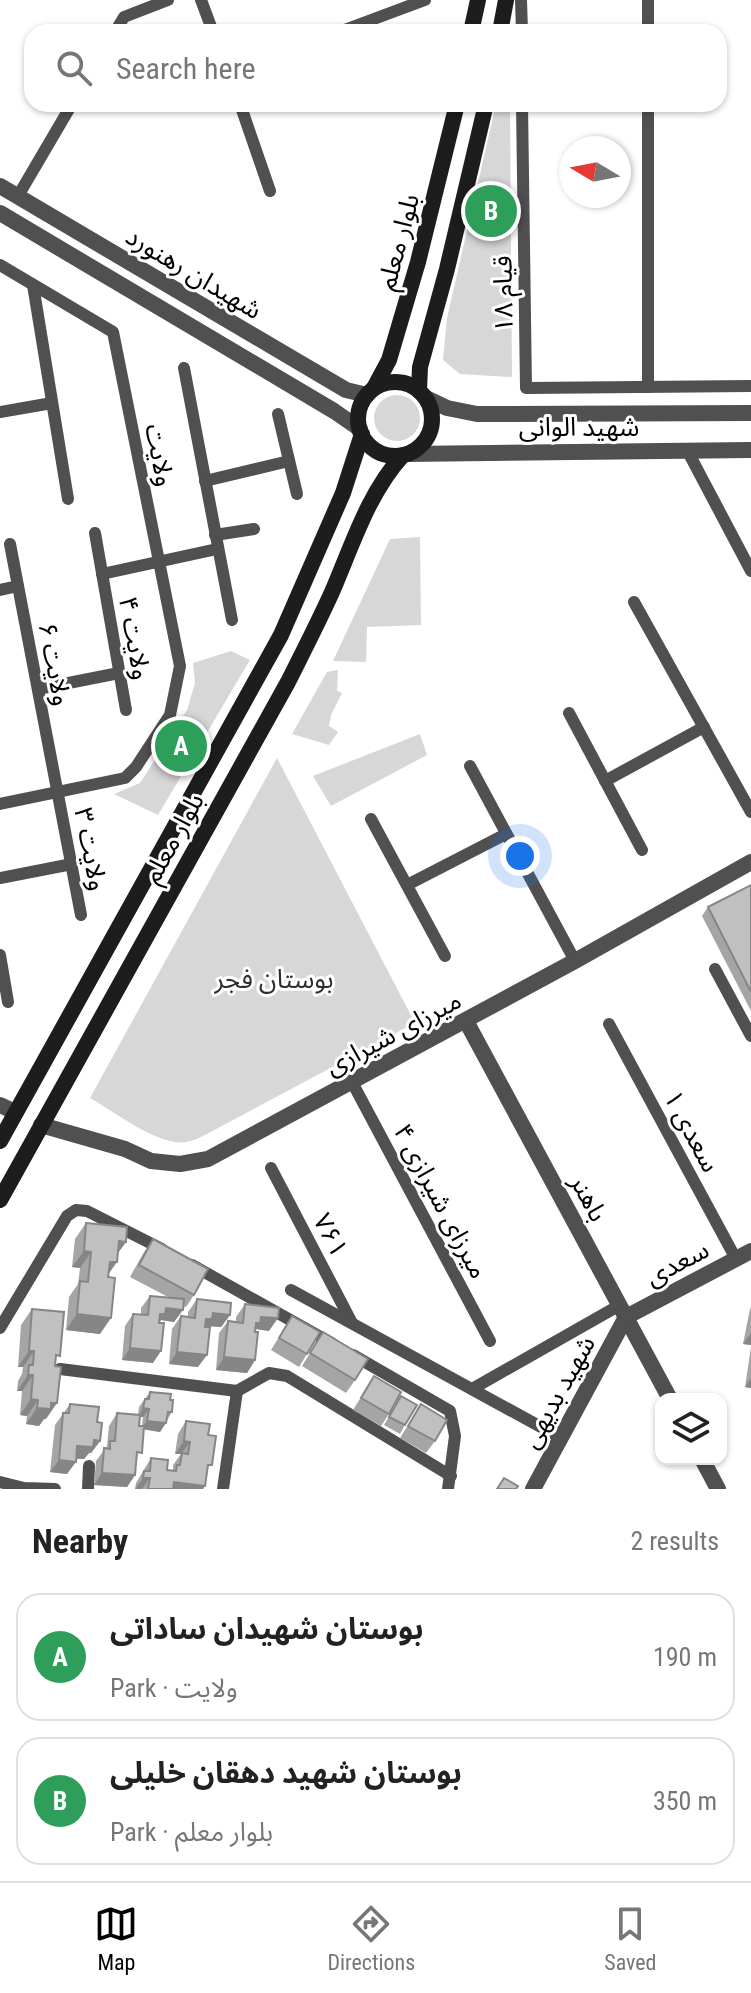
<!DOCTYPE html>
<html lang="en">
<head>
<meta charset="utf-8">
<style>
  body { margin:0; font-family:"Roboto Condensed","Noto Sans Arabic",sans-serif; background:#f2f2f2; color:#222 }
  .controls { position:absolute; right:24px; bottom:24px; display:grid; overflow:hidden; border-radius:16px; box-shadow:0 2px 6px #0004 }
  .controls button { width:72px; height:72px; display:grid; place-items:center; padding:0; border:0; border-bottom:2px solid #e0e0e0; background:#fff; color:#222; font:40px sans-serif }
  .compass { position:absolute; left:559px; top:136px; width:72px; height:72px; border-radius:50%; background:#fff; box-shadow:0 2px 6px #0004; rotate:280deg }
  .you { position:absolute; left:520px; top:856px; width:28px; height:28px; margin:-20px; border:6px solid #fff; border-radius:50%; background:#1a73e8; box-shadow:0 0 0 12px #1a73e833 }
  .badge { display:grid; place-items:center; width:52px; height:52px; border-radius:50%; background:#000; color:#fff; font-size:26px; font-weight:700 }
  .pin { position:absolute; translate:-50% -50%; border:4px solid #fff; box-shadow:0 2px 8px #0006 }
  .list { margin:0; padding:0; list-style:none }
  h2 { display:flex; justify-content:space-between; align-items:center; height:104px; margin:0; padding:0 32px; font-size:34px }
  h2 small { font-size:26px; font-weight:400; color:#767676 }
  .list li { display:grid; grid-template-columns:52px 1fr auto; gap:24px; align-items:center; box-sizing:border-box; height:128px; margin:0 16px 16px; padding:0 16px; border:2px solid #e0e0e0; border-radius:24px }
  .list b { display:block; font-size:30px; white-space:nowrap }
  .list p { margin:0; font-size:26px; white-space:nowrap; color:#767676 }
  .list em { font-size:26px; font-style:normal; color:#767676 }
  .icon { flex:none; width:44px; height:44px; fill:none; stroke:currentColor; stroke-width:2; stroke-linecap:round; stroke-linejoin:round }
  .map { position:relative; flex:none; width:751px; height:1489px; overflow:hidden }
  .search { position:absolute; background:#fff; box-shadow:0 2px 6px #0004; left:24px; right:24px; top:24px; height:88px; display:flex; align-items:center; gap:20px; box-sizing:border-box; padding:0 28px; border-radius:24px; color:#767676; font-size:30px }
  .sheet { height:392px; background:#fff }
  nav { display:flex; justify-content:space-around; align-items:center; box-sizing:border-box; height:112px; border-top:2px solid #e0e0e0; background:#fff; font-size:22px; color:#767676 }
  nav a { display:grid; justify-items:center; gap:4px }
  nav .on { color:#000 }
  .map>svg:first-child { display:block }
</style>
</head>
<body>
<div class="map">
<svg width="751" height="1489" viewBox="0 0 751 1489">
  <rect width="100%" height="100%" fill="#fff"/>
  <!-- green -->
  <g fill="#d7d7d7">
    <polygon points="496,104 510,104 512,377 460,374 443,360 447,318"/>
    <circle cx="397" cy="418" r="23"/>
    <polygon points="420,537 421,625 367,627 366,662 333,661 390,539"/>
    <polygon points="231,651 250,660 158,815 114,794 140,783 187,710 195,683 193,663"/>
    <polygon points="338,670 337,691 342,693 331,715 329,726 338,732 329,745 292,734 327,672"/>
    <polygon points="420,734 427,755 331,806 313,776"/>
    <path d="M277 758 415 1023 205 1135C195 1140 186 1144 175 1142 148 1138 113 1111 90 1098Z"/>
  </g>
  <g fill="none" stroke-linecap="round" stroke-linejoin="round">
    <!-- minor -->
    <g stroke="#505050" stroke-width="12">
      <polyline points="201,0 213,32"/>
      <polyline points="521,0 522,32"/>
      <polyline points="648,0 648,32"/>
      <polyline points="115,32 124,17 168,0"/>
      <polyline points="339,32 425,0"/>
      <polyline points="240,104 270,191"/>
      <polyline points="522,104 526,388 751,386"/>
      <polyline points="648,104 648,387"/>
      <polyline points="18,196 72,104"/>
      <polyline points="0,265 113,332 180,666 170,715 136,767 125,778 0,804"/>
      <polyline points="33,285 68,499"/>
      <polyline points="184,368 232,620"/>
      <polyline points="0,412 52,403"/>
      <polyline points="278,414 297,494"/>
      <polyline points="687,450 751,571"/>
      <polyline points="205,481 289,461"/>
      <polyline points="95,533 126,710"/>
      <polyline points="215,535 254,529"/>
      <polyline points="10,544 81,915"/>
      <polyline points="102,574 217,549"/>
      <polyline points="0,590 18,586"/>
      <polyline points="634,602 751,812"/>
      <polyline points="38,689 119,673"/>
      <polyline points="569,713 642,850"/>
      <polyline points="470,766 575,961"/>
      <polyline points="605,781 704,727"/>
      <polyline points="371,819 445,956"/>
      <polyline points="0,878 72,864"/>
      <polyline points="407,885 506,834"/>
      <polyline points="0,955 8,1002"/>
      <polyline points="715,969 751,1036"/>
      <polyline points="609,1024 736,1259"/>
      <polyline points="352,1082 490,1341"/>
      <polyline points="271,1168 351,1321"/>
      <polyline points="192,1265 333,1344"/>
      <polyline points="291,1290 561,1438"/>
      <polyline points="0,1328 67,1216 76,1210 87,1211 162,1249"/>
      <polyline points="353,1355 450,1411 455,1436 448,1489"/>
      <polyline points="60,1369 237,1391 223,1489"/>
      <polyline points="472,1389 620,1305"/>
      <polyline points="237,1391 269,1373 287,1376 451,1476"/>
      <polyline points="0,1482 24,1488 55,1489"/>
      <polyline points="88,1489 89,1466"/>
    </g>
    <!-- tertiary -->
    <g stroke="#505050" stroke-width="16">
      <polyline points="0,186 346,390 367,395"/>
      <polyline points="0,213 334,411 360,429"/>
      <polyline points="426,398 447,408 477,414 751,413"/>
      <polyline points="408,454 751,450"/>
      <polyline points="466,1021 670,1399"/>
      <polyline points="0,1105 15,1112"/>
      <polyline points="41,1125 125,1149 151,1161 180,1164 208,1159 575,961 751,862"/>
      <polyline points="702,1459 718,1489"/>
      <polyline points="533,1489 626,1317 751,1251"/>
    </g>
    <!-- secondary -->
    <g stroke="#1d1d1d" stroke-width="16">
      <polyline points="471,32 478,0"/>
      <polyline points="500,32 506,0"/>
      <circle cx="395" cy="419" r="37"/>
      <polyline points="374,388 389,360 418,262 457,104"/>
      <polyline points="419,391 420,367 447,269 486,104"/>
      <polyline points="0,1141 281,635 343,493 362,434"/>
      <path d="M0 1200 288 682C303 652 318 623 332 592 352 546 368 493 403 455"/>
    </g>
  </g>
  <!-- wall -->
  <g fill="#a5a5a5" fill-rule="evenodd">
    <polygon points="751,885 751,1011 702,916 708,907"/>
    <polygon points="86,1223 126,1242 118,1253 108,1274 100,1334 66,1330 69,1297 78,1284 80,1268 72,1267 75,1239"/>
    <polygon points="153,1239 194,1295 186,1307 183,1306 174,1322 161,1320 159,1323 153,1363 122,1360 125,1326 133,1314 141,1314 141,1308 150,1296 168,1297 130,1277 144,1252"/>
    <polygon points="197,1299 230,1315 221,1327 208,1326 207,1327 198,1367 169,1364 172,1329 181,1316 188,1317 188,1312"/>
    <polygon points="245,1304 269,1331 256,1329 255,1331 255,1360 247,1373 216,1370 219,1333 228,1321 236,1322 236,1317"/>
    <polygon points="751,1307 751,1345 743,1344 750,1309"/>
    <polygon points="32,1309 46,1419 44,1419 39,1426 26,1424 27,1416 20,1415 22,1391 17,1391 18,1381 22,1374 23,1367 18,1367 21,1325"/>
    <polygon points="292,1316 307,1354 299,1367 271,1350"/>
    <polygon points="323,1332 355,1380 346,1393 302,1366"/>
    <polygon points="751,1347 751,1388 745,1387"/>
    <polygon points="374,1376 389,1414 381,1426 353,1410"/>
    <path d="M150 1392 170 1400 172 1412 160 1432 144 1429 136 1461 135 1475 127 1487 94 1485 96 1461 107 1446 109 1426 117 1413 138 1415 139 1407ZM140 1417H143L142 1426H139Z"/>
    <polygon points="401,1396 405,1425 400,1434 384,1425"/>
    <polygon points="70,1404 97,1422 100,1441 91,1453 89,1453 84,1459 76,1459 67,1474 50,1472 55,1425"/>
    <polygon points="421,1404 435,1441 426,1453 400,1438"/>
    <polygon points="186,1421 208,1435 207,1472 203,1489 135,1489 136,1483 151,1458 167,1470 173,1470 173,1465 181,1454 175,1454 178,1434"/>
  </g>
  <!-- shaded-wall -->
  <g fill="#868686">
    <polygon points="119,1241 126,1242 114,1258"/>
    <polygon points="84,1251 91,1252 80,1268 72,1267"/>
    <polygon points="110,1262 117,1262 105,1279"/>
    <polygon points="166,1308 183,1310 174,1322 161,1320 157,1326 160,1314"/>
    <polygon points="213,1313 230,1315 221,1327 208,1326 204,1332 206,1319"/>
    <polygon points="77,1314 111,1318 100,1334 66,1330"/>
    <polygon points="261,1317 278,1318 269,1331 256,1329 252,1336 247,1335"/>
    <polygon points="751,1333 751,1345 743,1344"/>
    <polygon points="130,1348 161,1351 153,1363 122,1360"/>
    <polygon points="29,1351 34,1351 23,1367 18,1367"/>
    <polygon points="177,1352 207,1355 198,1367 169,1364"/>
    <polygon points="224,1357 255,1360 247,1373 216,1370"/>
    <polygon points="28,1375 33,1375 22,1391 17,1391"/>
    <polygon points="751,1378 751,1388 745,1387"/>
    <polygon points="31,1399 38,1400 27,1416 20,1415"/>
    <polygon points="51,1403 57,1403 46,1419 44,1419 39,1426 26,1424 37,1408"/>
    <polygon points="143,1408 149,1409 143,1417 138,1417"/>
    <polygon points="147,1421 166,1423 160,1432 141,1429"/>
    <polygon points="94,1440 100,1441 91,1453 89,1453 84,1459 69,1458 77,1446"/>
    <polygon points="184,1441 190,1442 181,1454 175,1454"/>
    <polygon points="59,1460 76,1462 67,1474 50,1472"/>
    <polygon points="102,1473 135,1475 127,1487 94,1485"/>
    <polygon points="143,1478 150,1478 142,1489 135,1489"/>
    <polygon points="174,1482 205,1486 203,1489 169,1489"/>
  </g>
  <!-- building -->
  <g fill="#c0c0c0" stroke="#868686" stroke-width="2">
    <polygon points="751,885 751,992 708,907"/>
    <polygon points="86,1223 127,1227 126,1242 119,1241 117,1262 110,1262 108,1277 115,1278 111,1318 77,1314 80,1281 88,1282 91,1252 84,1251"/>
    <polygon points="153,1239 208,1269 194,1295 139,1265"/>
    <polygon points="150,1296 184,1299 183,1310 166,1308 165,1314 160,1314 159,1323 164,1323 161,1351 130,1348 133,1314 148,1315"/>
    <polygon points="197,1299 231,1303 230,1315 213,1313 212,1319 206,1319 205,1327 210,1327 207,1355 177,1352 181,1316 195,1318"/>
    <polygon points="245,1304 279,1308 278,1318 261,1317 260,1323 256,1323 255,1332 258,1332 255,1360 224,1357 228,1321 243,1323"/>
    <polygon points="32,1309 64,1312 60,1356 56,1355 55,1366 61,1367 57,1403 51,1403 51,1409 37,1408 38,1400 31,1399 33,1375 28,1375 29,1365 33,1365 34,1351 29,1351"/>
    <polygon points="292,1316 320,1332 307,1354 279,1338"/>
    <polygon points="323,1332 368,1359 355,1380 310,1353"/>
    <polygon points="374,1376 401,1392 389,1414 361,1398"/>
    <polygon points="150,1392 171,1394 170,1400 173,1400 172,1412 168,1412 166,1423 147,1421 149,1409 143,1408 145,1399 149,1399"/>
    <polygon points="401,1396 417,1405 405,1425 389,1417"/>
    <polygon points="70,1404 99,1407 97,1422 102,1423 100,1441 94,1440 93,1447 77,1446 76,1462 59,1460 63,1413 69,1413"/>
    <polygon points="421,1404 447,1420 435,1441 408,1426"/>
    <polygon points="117,1413 140,1415 139,1426 144,1426 142,1453 137,1452 135,1475 102,1473 104,1448 110,1449 110,1441 115,1441"/>
    <polygon points="186,1421 210,1424 208,1435 216,1436 212,1465 208,1465 205,1486 174,1482 173,1489 148,1489 150,1478 143,1478 144,1471 150,1471 151,1458 168,1460 167,1470 176,1471 177,1465 180,1465 182,1453 188,1454 190,1442 184,1441"/>
    <polygon points="504,1478 518,1486 516,1489 497,1489"/>
  </g>
  <g text-anchor="middle" stroke-width="6" stroke-linejoin="round" paint-order="stroke">
    <!-- street labels -->
    <g font-size="26" fill="#000" stroke="#fff">
      <text transform="translate(398 242) rotate(-75)" y="9">بلوار معلم</text>
      <text transform="translate(194 273) rotate(31)" y="9">شهیدان رهنورد</text>
      <text transform="translate(503 294) rotate(-91)" y="9">قیام ۱۸</text>
      <text x="579" y="436">شهید الوانی</text>
      <text transform="translate(160 455) rotate(79)" y="9">ولایت</text>
      <text transform="translate(135 638) rotate(80)" y="9">ولایت ۴</text>
      <text transform="translate(55 664) rotate(79)" y="9">ولایت ۶</text>
      <text transform="translate(173 838) rotate(-61)" y="9">بلوار معلم</text>
      <text transform="translate(91 849) rotate(79)" y="9">ولایت ۳</text>
      <text transform="translate(393 1033) rotate(-28)" y="9">میرزای شیرازی</text>
      <text transform="translate(692 1131) rotate(62)" y="9">سعدی ۱</text>
      <text transform="translate(589 1198) rotate(62)" y="9">باهنر</text>
      <text transform="translate(441 1201) rotate(62)" y="9">میرزای شیرازی ۴</text>
      <text transform="translate(331 1235) rotate(62)" y="9">۷۶۱</text>
      <text transform="translate(677 1263) rotate(-28)" y="9">سعدی</text>
      <text transform="translate(558 1392) rotate(-61)" y="9">شهید بدیهی</text>
    </g>
    <!-- park labels -->
    <g font-size="26" fill="#2e2e2e" stroke="#fff">
      <text x="274" y="988">بوستان فجر</text>
    </g>
  </g>
</svg>
<div class="controls">
<button><svg class="icon" aria-label="layers" viewBox="0 0 24 24"><path d="M12 4l9 5-9 5-9-5zM3 14l9 5 9-5"/></svg></button>
</div>
<svg class="compass" viewBox="-18 -18 36 36"><path d="M0-13l5 13h-10z" fill="#e53935"/><path d="M0 13l5-13h-10z" fill="#767676"/></svg>
<div class="you"></div>
<div class="pin badge" style="left:181px;top:746px;background:#2e9e5b">A</div>
<div class="pin badge" style="left:491px;top:211px;background:#2e9e5b">B</div>
<div class="search"><svg class="icon" aria-label="search" viewBox="0 0 24 24"><circle cx="10" cy="10" r="6"/><path d="M15 15l6 6"/></svg>Search here</div>
</div>
<section class="sheet">
<h2>Nearby<small>2 results</small></h2>
<ul class="list">
<li><span class="badge" style="background:#2e9e5b">A</span><div><b>بوستان شهیدان ساداتی</b><p>Park · ولایت</p></div><em>190 m</em></li>
<li><span class="badge" style="background:#2e9e5b">B</span><div><b>بوستان شهید دهقان خلیلی</b><p>Park · بلوار معلم</p></div><em>350 m</em></li>
</ul>
</section>
<nav>
<a class="on"><svg class="icon" aria-label="map" viewBox="0 0 24 24"><path d="M3 6l6-2 6 2 6-2v14l-6 2-6-2-6 2zM9 4v14M15 6v14"/></svg>Map</a>
<a><svg class="icon" aria-label="directions" viewBox="0 0 24 24"><path d="M12 3l9 9-9 9-9-9zM9 14v-3h6M13 9l2 2-2 2"/></svg>Directions</a>
<a><svg class="icon" aria-label="saved" viewBox="0 0 24 24"><path d="M7 4h10v16l-5-4-5 4z"/></svg>Saved</a>
</nav>
</body>
</html>
